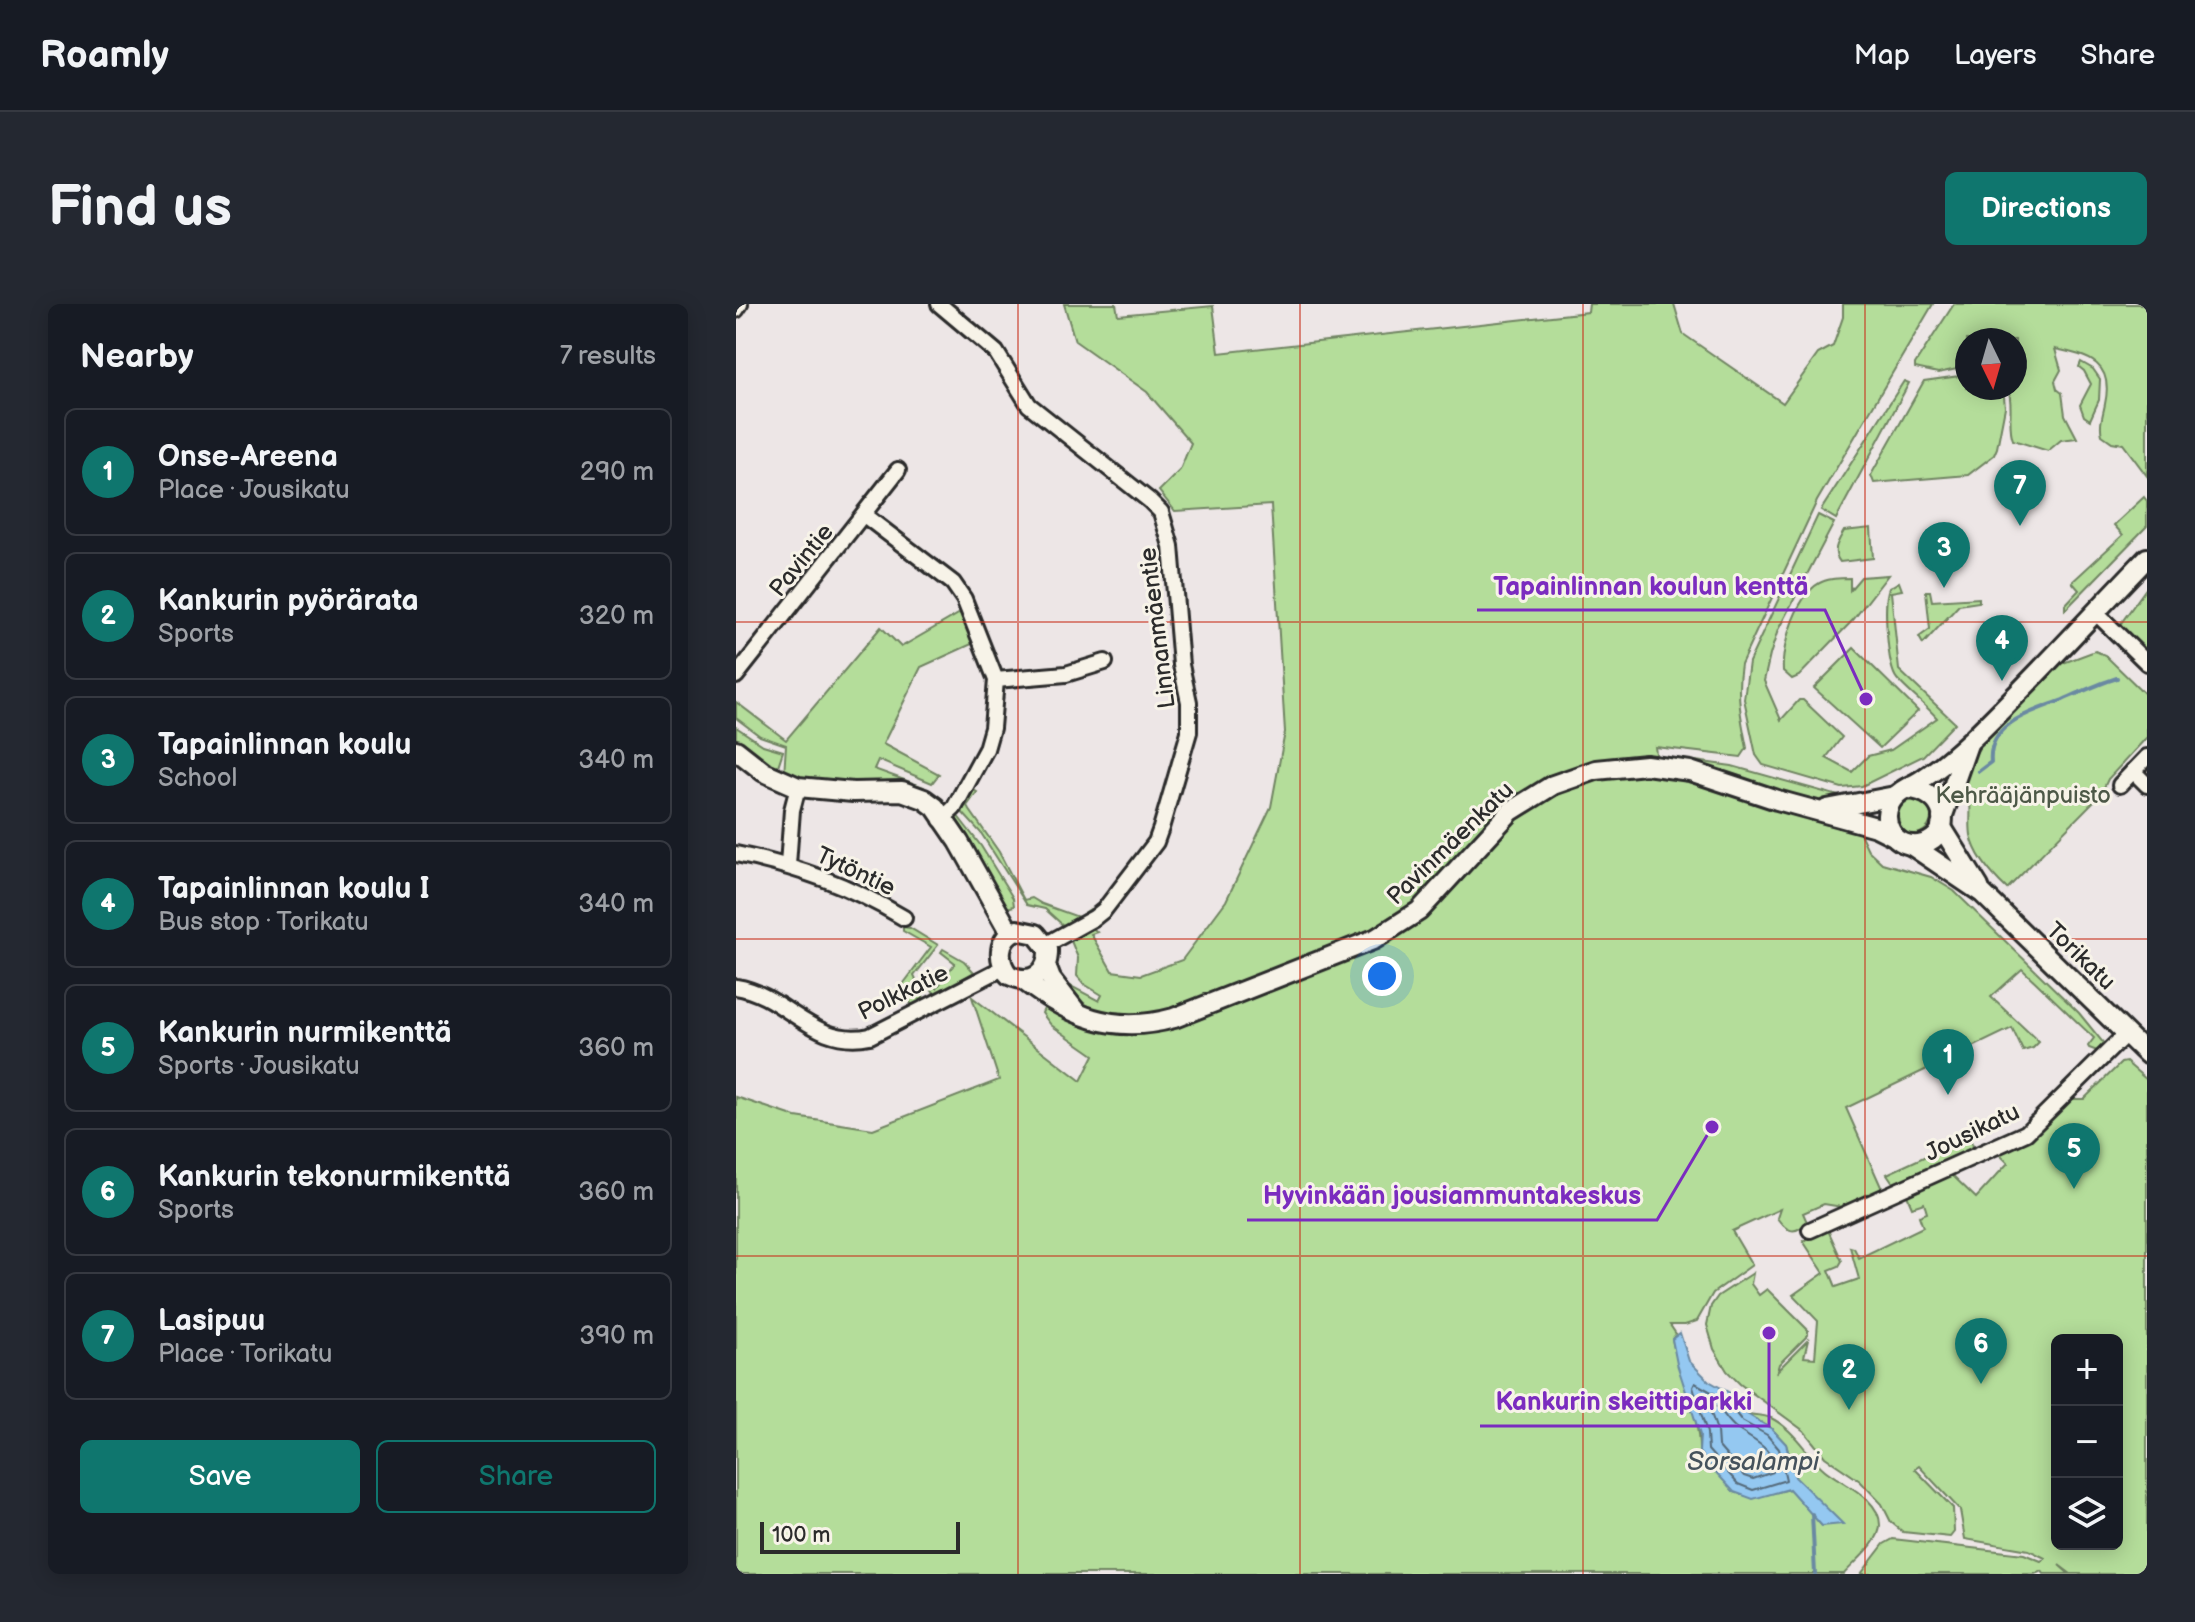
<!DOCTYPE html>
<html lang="en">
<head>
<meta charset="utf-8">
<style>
  body { margin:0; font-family:"Balsamiq Sans",sans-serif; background:#242831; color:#f1f3f6 }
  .controls { position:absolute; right:24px; bottom:24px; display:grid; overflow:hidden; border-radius:12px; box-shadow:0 4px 20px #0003 }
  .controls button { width:72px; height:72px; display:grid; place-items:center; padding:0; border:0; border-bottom:2px solid #363941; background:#171b24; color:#f1f3f6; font:40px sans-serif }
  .compass { position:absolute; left:1219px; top:24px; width:72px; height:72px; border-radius:50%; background:#171b24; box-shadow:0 4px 20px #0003; rotate:175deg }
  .scale { position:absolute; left:24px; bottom:20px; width:200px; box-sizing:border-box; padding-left:8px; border:4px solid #2b2b2b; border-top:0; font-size:22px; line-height:28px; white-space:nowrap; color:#2b2b2b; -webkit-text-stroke:6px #f7f3e8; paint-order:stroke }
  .you { position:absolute; left:646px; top:672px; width:28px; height:28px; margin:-20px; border:6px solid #fff; border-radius:50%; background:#1a73e8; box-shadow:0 0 0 12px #1a73e833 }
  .badge { display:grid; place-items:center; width:52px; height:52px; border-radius:50%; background:#0f766e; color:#fff; font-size:26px; font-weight:700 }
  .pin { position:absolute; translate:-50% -66px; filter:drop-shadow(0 2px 4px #0008) }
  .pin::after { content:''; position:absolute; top:42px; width:28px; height:24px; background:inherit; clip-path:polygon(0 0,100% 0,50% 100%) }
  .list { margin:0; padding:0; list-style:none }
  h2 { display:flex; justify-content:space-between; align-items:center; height:104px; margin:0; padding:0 32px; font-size:34px }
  h2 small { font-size:26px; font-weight:400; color:#9ea1a6 }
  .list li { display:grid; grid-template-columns:52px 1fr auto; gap:24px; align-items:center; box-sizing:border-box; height:128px; margin:0 16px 16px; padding:0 16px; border:2px solid #363941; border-radius:12px }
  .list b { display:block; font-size:30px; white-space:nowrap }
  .list p { margin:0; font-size:26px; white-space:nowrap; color:#9ea1a6 }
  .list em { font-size:26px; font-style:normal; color:#9ea1a6 }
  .actions { display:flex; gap:16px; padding:24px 32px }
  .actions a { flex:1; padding:18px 0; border:2px solid #0f766e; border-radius:12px; text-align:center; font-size:28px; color:#0f766e }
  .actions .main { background:#0f766e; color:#fff }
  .icon { flex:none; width:44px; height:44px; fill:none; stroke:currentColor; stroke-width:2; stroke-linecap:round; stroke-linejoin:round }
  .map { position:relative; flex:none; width:1411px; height:1270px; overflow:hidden; border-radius:12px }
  header { display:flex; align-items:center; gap:48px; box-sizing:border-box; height:112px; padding:0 40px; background:#171b24; border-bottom:2px solid #363941 }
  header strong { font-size:38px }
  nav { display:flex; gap:44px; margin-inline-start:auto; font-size:28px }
  .intro { display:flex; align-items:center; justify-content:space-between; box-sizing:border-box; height:192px; padding:0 48px }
  h1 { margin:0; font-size:56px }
  .button { padding:20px 36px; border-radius:12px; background:#0f766e; color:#fff; font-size:28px; font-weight:700 }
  main { display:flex; gap:48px; padding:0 48px }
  aside { flex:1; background:#171b24; border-radius:12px; box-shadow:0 4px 20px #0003 }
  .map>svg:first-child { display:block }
</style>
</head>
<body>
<header>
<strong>Roamly</strong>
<nav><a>Map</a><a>Layers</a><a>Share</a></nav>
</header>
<div class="intro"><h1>Find us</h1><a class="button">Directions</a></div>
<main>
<aside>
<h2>Nearby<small>7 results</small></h2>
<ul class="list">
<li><span class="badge">1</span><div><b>Onse-Areena</b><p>Place · Jousikatu</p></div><em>290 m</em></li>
<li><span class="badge">2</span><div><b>Kankurin pyörärata</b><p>Sports</p></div><em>320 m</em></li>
<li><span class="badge">3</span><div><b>Tapainlinnan koulu</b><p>School</p></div><em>340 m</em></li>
<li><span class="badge">4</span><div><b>Tapainlinnan koulu I</b><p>Bus stop · Torikatu</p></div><em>340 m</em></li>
<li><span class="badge">5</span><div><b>Kankurin nurmikenttä</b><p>Sports · Jousikatu</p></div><em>360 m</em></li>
<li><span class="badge">6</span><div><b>Kankurin tekonurmikenttä</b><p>Sports</p></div><em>360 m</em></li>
<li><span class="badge">7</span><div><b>Lasipuu</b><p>Place · Torikatu</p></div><em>390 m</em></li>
</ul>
<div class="actions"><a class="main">Save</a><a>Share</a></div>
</aside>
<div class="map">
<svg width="1411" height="1270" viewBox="0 0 1411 1270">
  <rect width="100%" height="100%" fill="#ede6e6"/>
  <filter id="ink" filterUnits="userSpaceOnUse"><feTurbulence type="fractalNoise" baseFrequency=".0125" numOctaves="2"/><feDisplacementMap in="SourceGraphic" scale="16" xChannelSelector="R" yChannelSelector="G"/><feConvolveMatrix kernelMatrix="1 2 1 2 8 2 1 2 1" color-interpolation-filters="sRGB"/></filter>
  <g filter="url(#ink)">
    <!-- green -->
    <g fill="#b4dd9a" stroke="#708462" stroke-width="2" fill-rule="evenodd">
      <path d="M328 0H380L382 11 477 2 483 49 852 8 853 0H938L947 30 1047 99 1082 50 1097 42 1107 13V0H1197L1081 197 1005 360C1000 390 1005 415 1011 444L1005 453 919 443 923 470 936 471 1122 525 1132 546 1146 559 1195 573 1218 587 1343 709 1369 741 1364 748 1353 744 1352 742 1358 734 1286 665 1255 693 1303 738 1297 744 1287 747 1276 724 1110 804 1146 885 1142 892 1112 904 1088 900 1067 909 1071 918C1059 932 1050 927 1041 914L1044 905 996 927 1016 961 977 989 961 1017 949 1021H934L940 1030 936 1035C943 1072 964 1110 963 1148L998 1188 1017 1194 1054 1185 1086 1222 1059 1173 1050 1140 1036 1125 1011 1110C1019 1111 1029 1111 1035 1114 1058 1125 1070 1150 1089 1166 1106 1180 1144 1194 1144 1221 1144 1239 1119 1257 1108 1270H0V793L60 813 137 825 263 776 236 693 345 777 358 751 315 721 306 709 310 700 349 722 358 705 343 696 332 683 335 682 363 697 366 691 348 680 341 672 342 654 335 637 357 624 361 628 355 630 376 667 405 671 446 656 490 597 535 503 549 428 535 201 439 207 423 187 444 166 455 139 411 88 339 37Z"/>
      <path d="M1218 0H1411V172L1387 140 1376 138 1366 131C1363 120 1367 111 1369 100 1378 59 1354 52 1319 45L1325 66 1319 77 1321 85 1326 89 1329 111 1341 134 1325 136 1312 147 1277 136C1271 120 1278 101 1272 84H1279V36H1231V63L1202 69 1179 64V60Z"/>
      <polygon points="1345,58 1357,65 1364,75 1363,96 1354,116 1348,112 1344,101 1355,80 1348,67 1343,63"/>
      <polygon points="1231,71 1231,84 1264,84 1268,93 1269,103 1261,144 1258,151 1232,171 1138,179 1135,171 1188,77"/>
      <polygon points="1168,77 1173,79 1100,215 1085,206"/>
      <polygon points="1408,193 1411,197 1411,222 1329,306 1329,301 1343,286 1336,278 1387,231 1378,221"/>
      <path d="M1082 211 1098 219 1042 326 1034 351 1028 377 1045 416 1063 396H1067L1106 433 1090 454 1116 468 1132 452 1155 446 1201 414C1189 400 1173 389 1161 375 1151 363 1147 297 1153 284L1163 278 1166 286 1155 288 1163 366 1219 419 1187 452 1126 482 1106 484 1027 461 1020 451 1008 395 1013 358Z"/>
      <path d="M1135 224 1137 254 1104 258C1095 247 1102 238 1108 227Z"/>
      <path d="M1152 271 1117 316 1063 372 1056 375 1047 367C1045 341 1062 286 1088 277 1095 274 1106 274 1114 274V286L1125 273Z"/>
      <polygon points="1411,283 1411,349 1383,322"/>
      <polygon points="1190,287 1194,287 1196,297 1243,294 1243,298 1223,301 1187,340 1183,333 1194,325"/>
      <polygon points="226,308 238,339 185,363 147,440 203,470 196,479 142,456 138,465 188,483 189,486 93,481 48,471 50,441 24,432 0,414 0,398 50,436 145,323 165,343"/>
      <polygon points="1118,344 1182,407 1144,444 1078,384"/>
      <path d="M1359 347 1369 351 1411 392V433L1372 475 1365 490 1271 585C1256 571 1239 552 1235 531 1232 511 1240 490 1224 474L1247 438 1323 356 1327 359Z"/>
      <polygon points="0,423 27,441 47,447 41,465 39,467 0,439"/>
      <polygon points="937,454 996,462 1106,493 1098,499 1050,492 935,456"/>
      <polygon points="236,485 241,488 231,502 263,548 288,596 296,594 306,600 342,613 354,605 357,609 329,623 309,605 291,601 245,529 225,507"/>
      <circle cx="1178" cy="513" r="17"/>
      <polygon points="221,511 245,542 277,594 278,602 271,604 220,521"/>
      <polygon points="167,623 174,624 202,641 178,672 189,696 177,703 165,683 195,643 167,627"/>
      <polygon points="207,645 228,657 238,668 199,691 192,678 201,684 219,659 205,648"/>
      <path d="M1390 758 1411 776V1270H1335L1323 1261 1333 1270H1308L1306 1267 1299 1270H1125L1148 1240 1157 1235 1288 1250 1305 1257 1309 1254 1293 1246 1229 1235 1224 1206 1183 1162 1179 1165 1217 1204 1218 1228 1214 1233 1167 1228 1155 1218 1146 1200 1124 1177 1089 1153 1068 1127 1004 1080 991 1067 978 1045 971 1021 975 1002 982 992 1017 969 1015 980 1023 991 1031 985 1072 1026V1031L1043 1060 1041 1067 1072 1036 1068 1053 1079 1054 1082 1017 1057 991 1088 969 1067 937 1092 926 1106 957 1103 962 1093 966 1100 983 1123 975 1114 943 1118 944 1123 954 1187 923 1183 912 1191 909 1188 899 1176 903 1170 889 1214 869 1240 894 1272 859 1261 848 1331 795H1348L1385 759ZM1321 1036H1381V1240H1321Z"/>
      <polygon points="1233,832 1239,847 1160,883 1151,870"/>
    </g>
    <!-- water -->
    <polygon fill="#94c8f1" stroke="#6a89a2" stroke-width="2" points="944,1029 953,1057 973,1077 994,1089 1011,1110 1036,1125 1050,1140 1059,1173 1107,1220 1086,1222 1053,1185 1017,1195 998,1188 975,1163 963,1148 964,1131 941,1060 936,1035"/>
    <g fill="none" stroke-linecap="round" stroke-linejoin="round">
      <!-- shore -->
      <g stroke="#556a7a" stroke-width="2">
        <polygon points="959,1079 988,1095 1006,1117 1031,1131 1043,1145 1050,1176 1017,1186 1002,1180 972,1146 971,1129 957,1083"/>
        <path d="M976 1102 982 1103C988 1110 993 1119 1000 1124 1017 1138 1039 1142 1037 1168L1017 1175 1008 1172 982 1142 981 1127 974 1106Z"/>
      </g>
      <!-- stream -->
      <g stroke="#6a89a2" stroke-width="4">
        <path d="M1243 467 1255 458C1251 418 1299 407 1327 396 1345 388 1362 380 1381 374"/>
        <polyline points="1076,1210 1079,1270"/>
      </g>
      <defs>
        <g id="minor">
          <polyline points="203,0 260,48 293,101 414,197 425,208 435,242 445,361 453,398 453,428 425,524 420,538 368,606 358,614 311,640"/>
          <polyline points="0,6 4,0"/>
          <polyline points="128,211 217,279 228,295 260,376 256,424 250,445 218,504 205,516"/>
          <polyline points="1359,308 1411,359"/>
          <polyline points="0,372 162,166"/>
          <polyline points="260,376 330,370 369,358"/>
          <polyline points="1397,467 1411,481"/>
          <polyline points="1384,481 1411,453"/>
          <path d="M0 550C63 563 113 581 168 614"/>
          <polyline points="52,561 56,506 62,483"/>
          <path d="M0 683C51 691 76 744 134 732L267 664"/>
          <polyline points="1074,926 1290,829 1390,730"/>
        </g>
        <g id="tertiary">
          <polyline points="0,446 28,468 62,483 117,488 166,487 188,495 199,503 223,538 274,629"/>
          <path d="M1172 485C1211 487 1219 530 1187 540 1159 548 1140 515 1158 494 1164 485 1179 481 1188 474 1205 463 1221 449 1236 435 1296 377 1353 314 1411 254"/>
          <polyline points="1091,505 1159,492"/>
          <polyline points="1206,514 1232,440"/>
          <polyline points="1205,522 1243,583"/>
          <polyline points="1175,541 1246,589 1411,750"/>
          <path d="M281 626 300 630 312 645C313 669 296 682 273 671 261 658 261 633 281 626Z"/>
          <polyline points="310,662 315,675 339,706"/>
          <path d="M287 676C334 712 377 731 438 714L639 635 683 607 775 507 817 481 860 466 910 461 954 467 1041 496 1140 523 1158 532"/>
        </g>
      </defs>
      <!-- minor casing -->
      <use href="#minor" stroke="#2b2b2b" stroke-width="20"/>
      <!-- tertiary casing -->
      <use href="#tertiary" stroke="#2b2b2b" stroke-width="24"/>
      <!-- minor -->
      <use href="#minor" stroke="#f7f3e8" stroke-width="14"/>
      <!-- tertiary -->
      <use href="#tertiary" stroke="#f7f3e8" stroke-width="18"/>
    </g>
  </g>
  <!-- grid -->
  <path fill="none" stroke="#c8321e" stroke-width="2" stroke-opacity="0.55" d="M282 0V1270M564 0V1270M847 0V1270M1129 0V1270M0 318H1411M0 635H1411M0 952H1411"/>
  <g text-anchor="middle" stroke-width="6" stroke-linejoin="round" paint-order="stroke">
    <!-- street labels -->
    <g font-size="24" fill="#2b2b2b" stroke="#f7f3e8">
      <text transform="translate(65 256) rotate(-51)" y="8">Pavintie</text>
      <text transform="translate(421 324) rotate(-97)" y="8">Linnanmäentie</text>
      <text transform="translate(714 539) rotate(-44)" y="8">Pavinmäenkatu</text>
      <text transform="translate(120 567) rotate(25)" y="8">Tytöntie</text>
      <text transform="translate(1345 652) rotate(44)" y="8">Torikatu</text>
      <text transform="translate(167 688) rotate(-26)" y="8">Polkkatie</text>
      <text transform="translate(1236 828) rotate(-26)" y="8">Jousikatu</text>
    </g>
    <!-- park labels -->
    <g font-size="24" fill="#4d5847" stroke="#f7f3e8">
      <text x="1287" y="499">Kehrääjänpuisto</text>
    </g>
    <!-- water labels -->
    <g font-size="26" font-style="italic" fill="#45525c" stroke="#f7f3e8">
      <text x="1017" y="1166">Sorsalampi</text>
    </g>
  </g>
  <!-- callouts -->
  <path fill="none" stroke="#7b2cbf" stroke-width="3" d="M1130 395L1089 306H741M976 823L921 916H511M1033 1029L1033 1122H744"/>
  <g fill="#7b2cbf" stroke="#f7f3e8" stroke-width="3">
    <circle cx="1130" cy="395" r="8"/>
    <circle cx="976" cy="823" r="8"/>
    <circle cx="1033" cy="1029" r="8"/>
  </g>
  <g font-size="26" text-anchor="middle" font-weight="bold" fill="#7b2cbf" stroke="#f7f3e8" stroke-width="6" stroke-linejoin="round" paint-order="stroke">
    <text x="915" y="291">Tapainlinnan koulun kenttä</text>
    <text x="716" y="900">Hyvinkään jousiammuntakeskus</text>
    <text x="888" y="1106">Kankurin skeittiparkki</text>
  </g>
</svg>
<div class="controls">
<button>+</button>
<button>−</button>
<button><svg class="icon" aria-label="layers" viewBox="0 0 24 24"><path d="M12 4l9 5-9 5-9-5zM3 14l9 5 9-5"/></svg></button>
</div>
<svg class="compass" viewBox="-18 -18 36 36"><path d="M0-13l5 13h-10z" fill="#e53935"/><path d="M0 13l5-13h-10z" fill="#9ea1a6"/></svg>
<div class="scale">100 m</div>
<div class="you"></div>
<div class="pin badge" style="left:1212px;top:791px">1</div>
<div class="pin badge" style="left:1113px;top:1106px">2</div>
<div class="pin badge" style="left:1208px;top:284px">3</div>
<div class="pin badge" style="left:1266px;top:377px">4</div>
<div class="pin badge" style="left:1338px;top:885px">5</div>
<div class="pin badge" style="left:1245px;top:1080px">6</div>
<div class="pin badge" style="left:1284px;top:222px">7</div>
</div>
</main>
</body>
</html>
